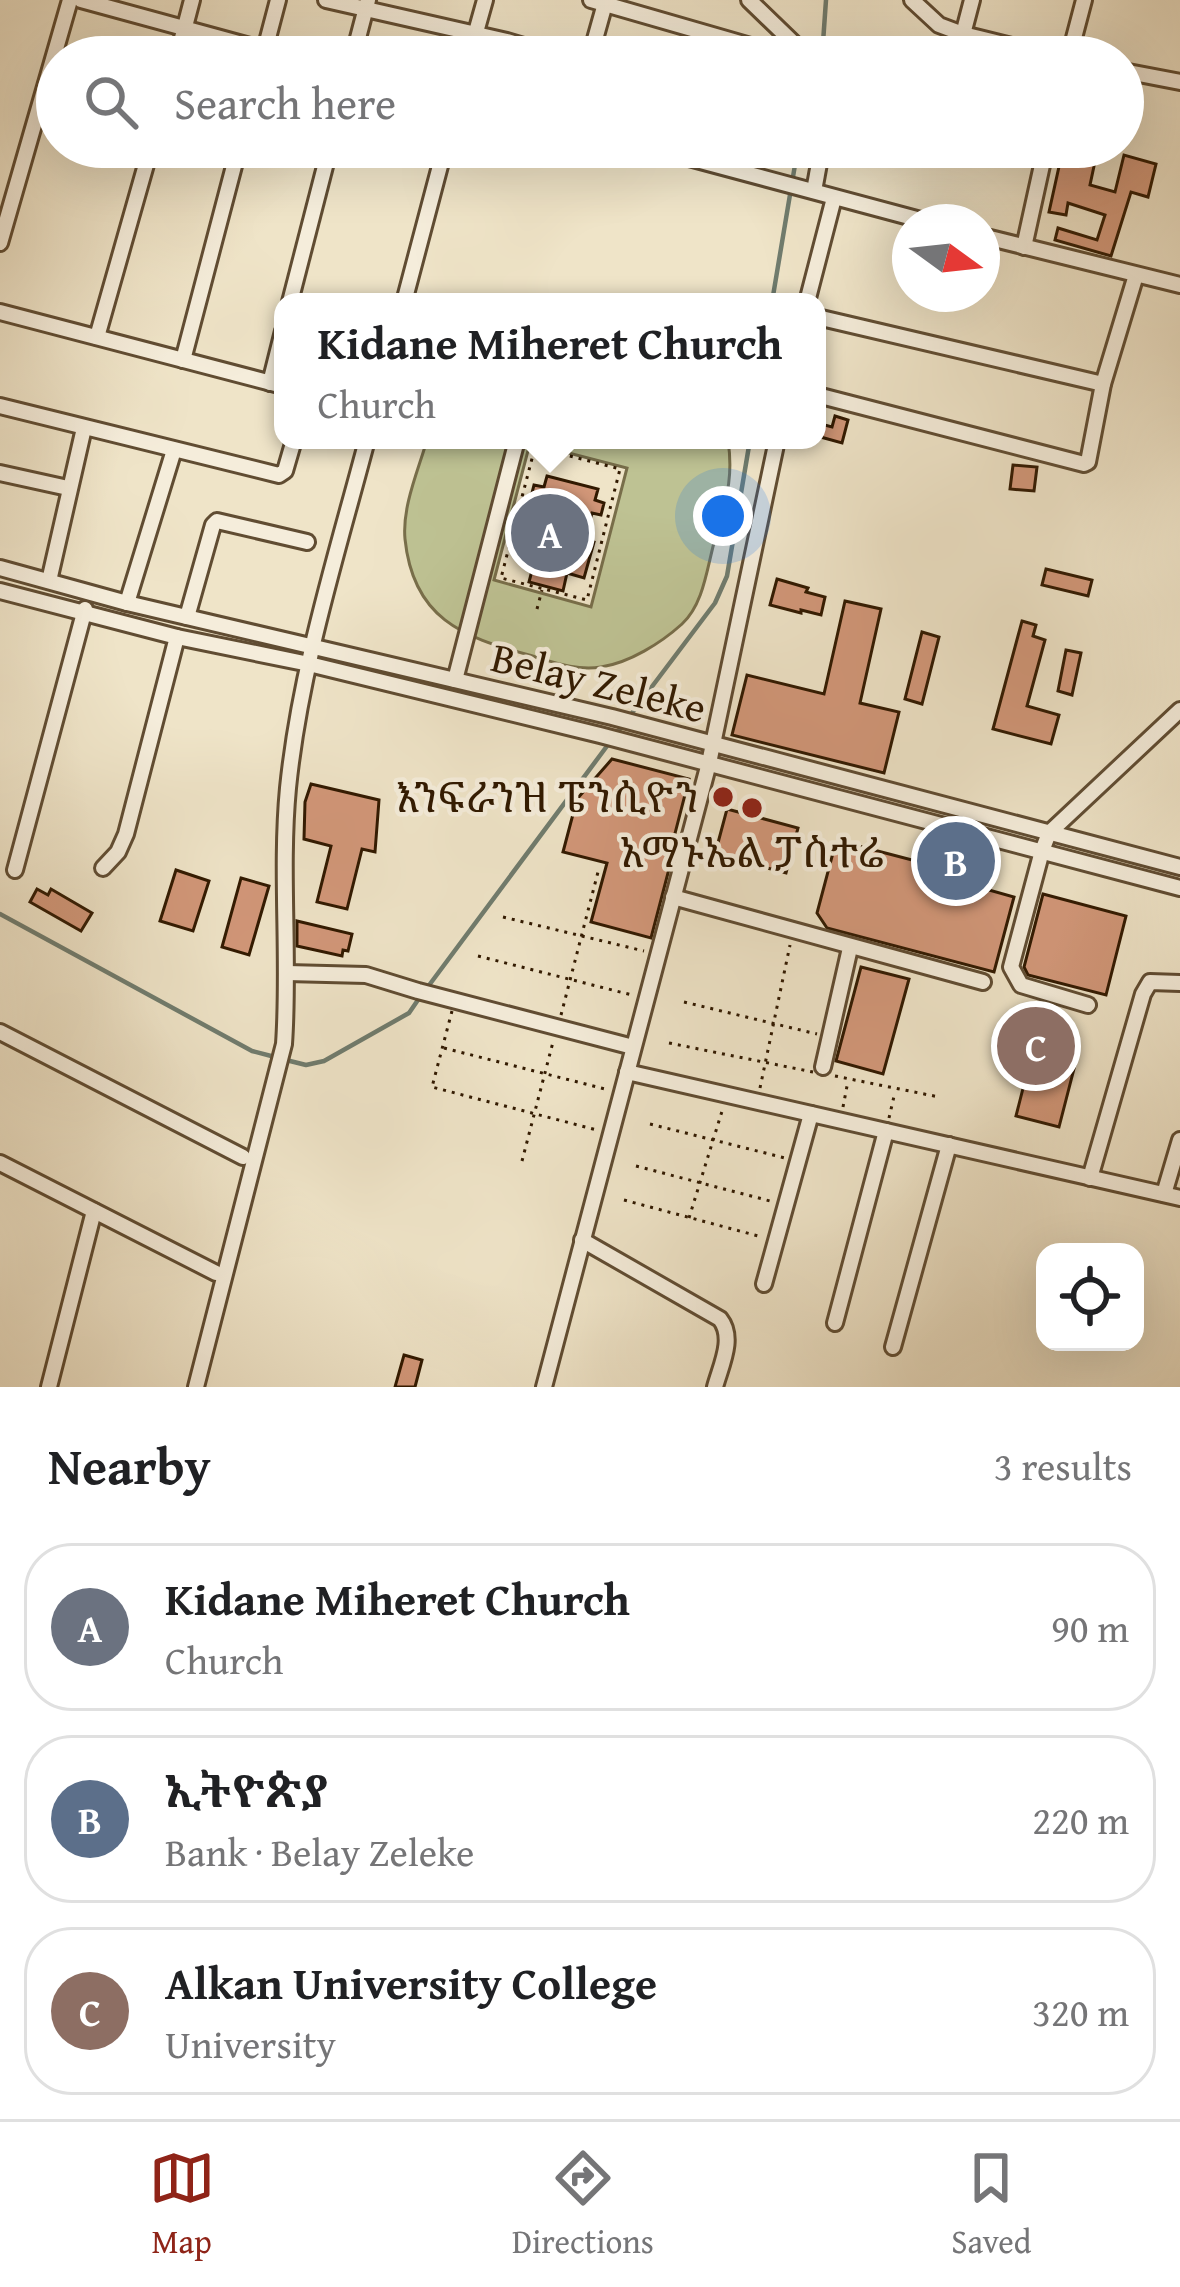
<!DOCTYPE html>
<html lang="en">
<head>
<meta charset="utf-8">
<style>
  body { margin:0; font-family:"Gentium Book Plus","Noto Serif Ethiopic",serif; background:#f6f6f6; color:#202124 }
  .controls { position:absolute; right:36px; bottom:36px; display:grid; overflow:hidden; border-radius:24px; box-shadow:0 12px 48px #0002 }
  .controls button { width:108px; height:108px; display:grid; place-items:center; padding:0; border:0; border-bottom:3px solid #e0e0e0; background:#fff; color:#202124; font:60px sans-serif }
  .compass { position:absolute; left:892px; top:204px; width:108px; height:108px; border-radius:50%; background:#fff; box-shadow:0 12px 48px #0002; rotate:105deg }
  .you { position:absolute; left:723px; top:516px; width:42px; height:42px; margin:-30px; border:9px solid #fff; border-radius:50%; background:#1a73e8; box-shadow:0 0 0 18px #1a73e833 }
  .badge { display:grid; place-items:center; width:78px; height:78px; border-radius:50%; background:#8f2418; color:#fff; font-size:39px; font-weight:700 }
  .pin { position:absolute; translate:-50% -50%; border:6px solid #fff; box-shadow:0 3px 12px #0006 }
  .popup { position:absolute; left:274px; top:293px; width:552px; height:156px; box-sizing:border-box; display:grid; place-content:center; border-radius:24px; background:#fff; filter:drop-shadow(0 3px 9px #0005); font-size:39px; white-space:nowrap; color:#757577 }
  .popup b { font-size:45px; color:#202124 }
  .popup::after { content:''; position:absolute; left:50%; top:100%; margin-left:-24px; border:24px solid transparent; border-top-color:#fff }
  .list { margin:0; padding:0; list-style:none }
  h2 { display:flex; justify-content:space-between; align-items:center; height:156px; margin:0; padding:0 48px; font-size:51px }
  h2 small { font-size:39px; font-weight:400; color:#757577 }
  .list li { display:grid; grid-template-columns:78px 1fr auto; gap:36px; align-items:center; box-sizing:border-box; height:168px; margin:0 24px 24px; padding:0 24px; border:3px solid #e0e0e0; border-radius:48px }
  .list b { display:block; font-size:45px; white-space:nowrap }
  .list p { margin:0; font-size:39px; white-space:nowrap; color:#757577 }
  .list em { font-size:39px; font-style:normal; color:#757577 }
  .icon { flex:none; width:66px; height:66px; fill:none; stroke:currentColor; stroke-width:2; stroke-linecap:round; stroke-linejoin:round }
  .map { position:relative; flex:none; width:1180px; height:1387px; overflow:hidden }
  .search { position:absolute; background:#fff; box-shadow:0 12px 48px #0002; left:36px; right:36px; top:36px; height:132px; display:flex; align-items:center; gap:30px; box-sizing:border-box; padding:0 42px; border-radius:66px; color:#757577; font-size:45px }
  .sheet { height:732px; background:#fff }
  nav { display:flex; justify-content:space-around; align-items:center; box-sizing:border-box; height:168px; border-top:3px solid #e0e0e0; background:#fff; font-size:33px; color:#757577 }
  nav a { display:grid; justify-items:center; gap:6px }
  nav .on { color:#8f2418 }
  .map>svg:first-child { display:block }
</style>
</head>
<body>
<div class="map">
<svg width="1180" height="1387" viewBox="0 0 1180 1387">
  <rect width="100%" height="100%" fill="#efe4c8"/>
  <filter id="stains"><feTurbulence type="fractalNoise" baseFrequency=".00167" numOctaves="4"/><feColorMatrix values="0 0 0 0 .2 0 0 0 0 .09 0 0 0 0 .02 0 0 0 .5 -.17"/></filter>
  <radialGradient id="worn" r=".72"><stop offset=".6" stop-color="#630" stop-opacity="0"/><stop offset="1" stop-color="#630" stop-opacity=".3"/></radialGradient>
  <!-- green -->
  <path fill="#bec293" stroke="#786e4a" stroke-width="3" fill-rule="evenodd" d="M427 440H728C734 481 725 501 715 539 707 567 704 604 682 624 661 643 629 663 601 667 576 671 553 662 529 655 462 637 413 618 405 539 402 507 418 471 427 440ZM530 443 627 468 591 607 494 580Z"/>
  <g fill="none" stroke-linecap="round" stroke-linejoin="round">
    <!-- stream -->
    <g stroke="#707c6e" stroke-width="4.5">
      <polyline points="822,57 826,0"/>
      <polyline points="772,302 798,147"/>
      <polyline points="617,733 715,603 727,576 750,440"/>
      <polyline points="0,914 252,1051 275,1057"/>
      <polyline points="427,988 610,742"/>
      <polyline points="286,1060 306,1065 324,1061 409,1013 420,997"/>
    </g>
  </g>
  <!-- building -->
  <g fill="#d29779" stroke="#311900" stroke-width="3">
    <polygon points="1059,147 1097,152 1090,185 1115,192 1124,155 1156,164 1148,197 1131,192 1111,256 1055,240 1058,228 1097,240 1105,215 1068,203 1066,215 1049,212 1060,162 1056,161"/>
    <polygon points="835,416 848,420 842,443 817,436 817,423 832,427"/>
    <polygon points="1013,465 1037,467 1034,491 1010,489"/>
    <polygon points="547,476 598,489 595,500 604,503 601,515 592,513 590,520 583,518 577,538 594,542 584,578 567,573 563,591 529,582 534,563 516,558 525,524 543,528 549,507 539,505 541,500 531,497 534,485 544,487"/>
    <polygon points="1046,569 1092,580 1088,596 1042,585"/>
    <polygon points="777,579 808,588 806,592 825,597 821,615 801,610 801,613 770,605"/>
    <polygon points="845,601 881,609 860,703 899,712 884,773 732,735 747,675 824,694"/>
    <polygon points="1022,621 1036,625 1033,636 1045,640 1027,706 1059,715 1051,744 993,729"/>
    <polygon points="922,632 939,637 922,704 905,699"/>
    <polygon points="1066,650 1081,653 1072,695 1058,691"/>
    <polygon points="612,759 689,779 671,849 674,850 651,938 591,922 607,863 563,852 577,799"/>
    <polygon points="311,784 379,800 375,852 362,849 347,909 317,902 331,846 304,839 305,802"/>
    <polygon points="727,809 798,828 786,873 715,854"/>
    <polygon points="847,843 966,874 964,883 1014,897 994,972 827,928 817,913 834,849"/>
    <polygon points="176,870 209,881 193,931 160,921"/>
    <polygon points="241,878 269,886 249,955 222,947"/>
    <polygon points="37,889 48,895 51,889 92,913 81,931 30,902"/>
    <polygon points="1043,894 1126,916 1106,995 1028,975 1024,967"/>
    <polygon points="297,921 352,934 348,951 343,950 342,956 297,946"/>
    <polygon points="861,967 909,979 883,1074 836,1061"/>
    <polygon points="1034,1045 1077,1057 1059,1127 1016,1116"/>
    <polygon points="404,1355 422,1360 415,1387 395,1387"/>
  </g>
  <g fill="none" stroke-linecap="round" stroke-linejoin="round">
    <defs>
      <g id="minor">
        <polyline points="81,0 290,57"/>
        <polyline points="326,0 507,41 561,57"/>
        <polyline points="591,0 789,57"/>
        <polyline points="749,0 808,57"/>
        <polyline points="912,0 939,25 963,34 1057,57"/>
        <polyline points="177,57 192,0"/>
        <polyline points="263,57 278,0"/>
        <polyline points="353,57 368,0"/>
        <polyline points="469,57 485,0"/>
        <polyline points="590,57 606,0"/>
        <polyline points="957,57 972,0"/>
        <polyline points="1069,57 1084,0"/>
        <polyline points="1123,71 1180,82"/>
        <polyline points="648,147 928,222"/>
        <polyline points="814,191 822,147"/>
        <polyline points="982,236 1180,285"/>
        <polyline points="0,243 70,0"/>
        <polyline points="1024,247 1046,147"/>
        <polyline points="290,302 330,147"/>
        <polyline points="404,302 445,147"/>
        <polyline points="807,302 834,198"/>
        <polyline points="0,312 283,386"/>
        <polyline points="817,317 1103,384"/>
        <polyline points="97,337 151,147"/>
        <polyline points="183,360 239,147"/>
        <polyline points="270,383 283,331"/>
        <polyline points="817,395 1084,464 1088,462 1103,384 1136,275"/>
        <polyline points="0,406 279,475 285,471 294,440"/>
        <polyline points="0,473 68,488"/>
        <polyline points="0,568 127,603 612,717 1180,867"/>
        <polyline points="49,581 84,428"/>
        <polyline points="0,591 177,637 309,664 600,735 1180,888"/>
        <polyline points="127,603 174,450"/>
        <polyline points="187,617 213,525 217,521 307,542"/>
        <polyline points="455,680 517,440"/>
        <polyline points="103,868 118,852 126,834 177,637"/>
        <polyline points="15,870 85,609"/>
        <polyline points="673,897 983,982"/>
        <polyline points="287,973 366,975 418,991 633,1047"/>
        <polyline points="1088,1005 1021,985 1011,967 1042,851 1049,833 1180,710"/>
        <polyline points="0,1032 243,1157"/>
        <polyline points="823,1067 850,948"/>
        <polyline points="627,1072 1180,1198"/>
        <polyline points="0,1163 216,1273"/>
        <polyline points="1090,1178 1143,994 1150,982 1180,983"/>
        <polyline points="1164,1194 1180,1140"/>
        <path d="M582 1240 720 1319C735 1338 721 1365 715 1387"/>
        <polyline points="764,1284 811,1114"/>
        <polyline points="835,1323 886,1131"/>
        <polyline points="893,1347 949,1145"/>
        <polyline points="49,1387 94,1211"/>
        <path d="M196 1387 284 1044C290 959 280 872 288 788 300 669 337 554 367 440"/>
        <polyline points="544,1387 709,763 777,440"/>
      </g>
    </defs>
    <!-- minor casing -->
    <use href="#minor" stroke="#604c32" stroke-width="20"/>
    <!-- path -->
    <g stroke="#311900" stroke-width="3" stroke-dasharray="3 6" stroke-linecap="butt">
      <polygon points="535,447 620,469 587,600 501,578"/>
      <polyline points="537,609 542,590"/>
      <polyline points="503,917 644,951"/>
      <polyline points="478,956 632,995"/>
      <polyline points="684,1002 817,1034"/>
      <polyline points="452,1011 432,1087 597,1130"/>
      <polyline points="561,1015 598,872"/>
      <polyline points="669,1043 813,1072"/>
      <polyline points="444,1048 609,1090"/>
      <polyline points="835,1076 939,1097"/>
      <polyline points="760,1088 790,945"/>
      <polyline points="843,1107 848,1081"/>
      <polyline points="889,1118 895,1092"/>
      <polyline points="650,1124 785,1158"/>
      <polyline points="522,1161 553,1042"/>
      <polyline points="636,1166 774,1202"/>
      <polyline points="624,1200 762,1237"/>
      <polyline points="689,1218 723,1108"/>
    </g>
    <!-- minor -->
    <use href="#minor" stroke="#f5eddb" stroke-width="14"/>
  </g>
  <!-- markers -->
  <g fill="#8f2418" stroke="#f5eddb" stroke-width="4.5">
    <circle cx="723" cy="797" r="12"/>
    <circle cx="752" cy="808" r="12"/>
  </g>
  <g text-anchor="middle" stroke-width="9" stroke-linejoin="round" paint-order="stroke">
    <!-- street labels -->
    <g font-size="42" fill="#311900" stroke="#f5eddb">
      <text transform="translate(599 682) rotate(14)" y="15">Belay Zeleke</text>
    </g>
    <!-- poi labels -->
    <g font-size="42" fill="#311900" stroke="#f5eddb" text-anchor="end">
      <text x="699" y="812">እንፍራንዝ ፔንሲዮን</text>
      <text x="752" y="867" text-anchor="middle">አማኑኤል ፓስተሬ</text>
    </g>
  </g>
  <rect width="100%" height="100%" filter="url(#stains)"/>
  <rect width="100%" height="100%" fill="url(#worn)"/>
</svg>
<div class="controls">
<button><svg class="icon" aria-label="locate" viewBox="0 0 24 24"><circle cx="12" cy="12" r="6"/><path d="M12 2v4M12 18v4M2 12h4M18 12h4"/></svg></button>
</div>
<svg class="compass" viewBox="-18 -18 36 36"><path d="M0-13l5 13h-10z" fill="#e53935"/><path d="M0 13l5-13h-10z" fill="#757577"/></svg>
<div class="you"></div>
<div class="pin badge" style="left:550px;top:533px;background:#6b7280">A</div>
<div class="popup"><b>Kidane Miheret Church</b>Church</div>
<div class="pin badge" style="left:956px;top:861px;background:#5c6f8a">B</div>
<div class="pin badge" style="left:1036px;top:1046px;background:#8d6e63">C</div>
<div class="search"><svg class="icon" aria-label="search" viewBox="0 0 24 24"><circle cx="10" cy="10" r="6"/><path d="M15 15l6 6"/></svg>Search here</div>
</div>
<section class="sheet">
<h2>Nearby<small>3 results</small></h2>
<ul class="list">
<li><span class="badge" style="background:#6b7280">A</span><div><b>Kidane Miheret Church</b><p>Church</p></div><em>90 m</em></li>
<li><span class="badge" style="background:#5c6f8a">B</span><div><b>ኢትዮጵያ</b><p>Bank · Belay Zeleke</p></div><em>220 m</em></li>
<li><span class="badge" style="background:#8d6e63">C</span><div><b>Alkan University College</b><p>University</p></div><em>320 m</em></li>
</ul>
</section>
<nav>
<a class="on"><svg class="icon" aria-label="map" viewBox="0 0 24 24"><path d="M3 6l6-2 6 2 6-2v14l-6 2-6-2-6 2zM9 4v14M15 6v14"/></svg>Map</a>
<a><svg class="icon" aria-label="directions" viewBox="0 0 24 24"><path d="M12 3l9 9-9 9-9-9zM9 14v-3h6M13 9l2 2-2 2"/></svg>Directions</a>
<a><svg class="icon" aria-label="saved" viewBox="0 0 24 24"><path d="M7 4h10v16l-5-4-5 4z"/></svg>Saved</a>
</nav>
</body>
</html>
